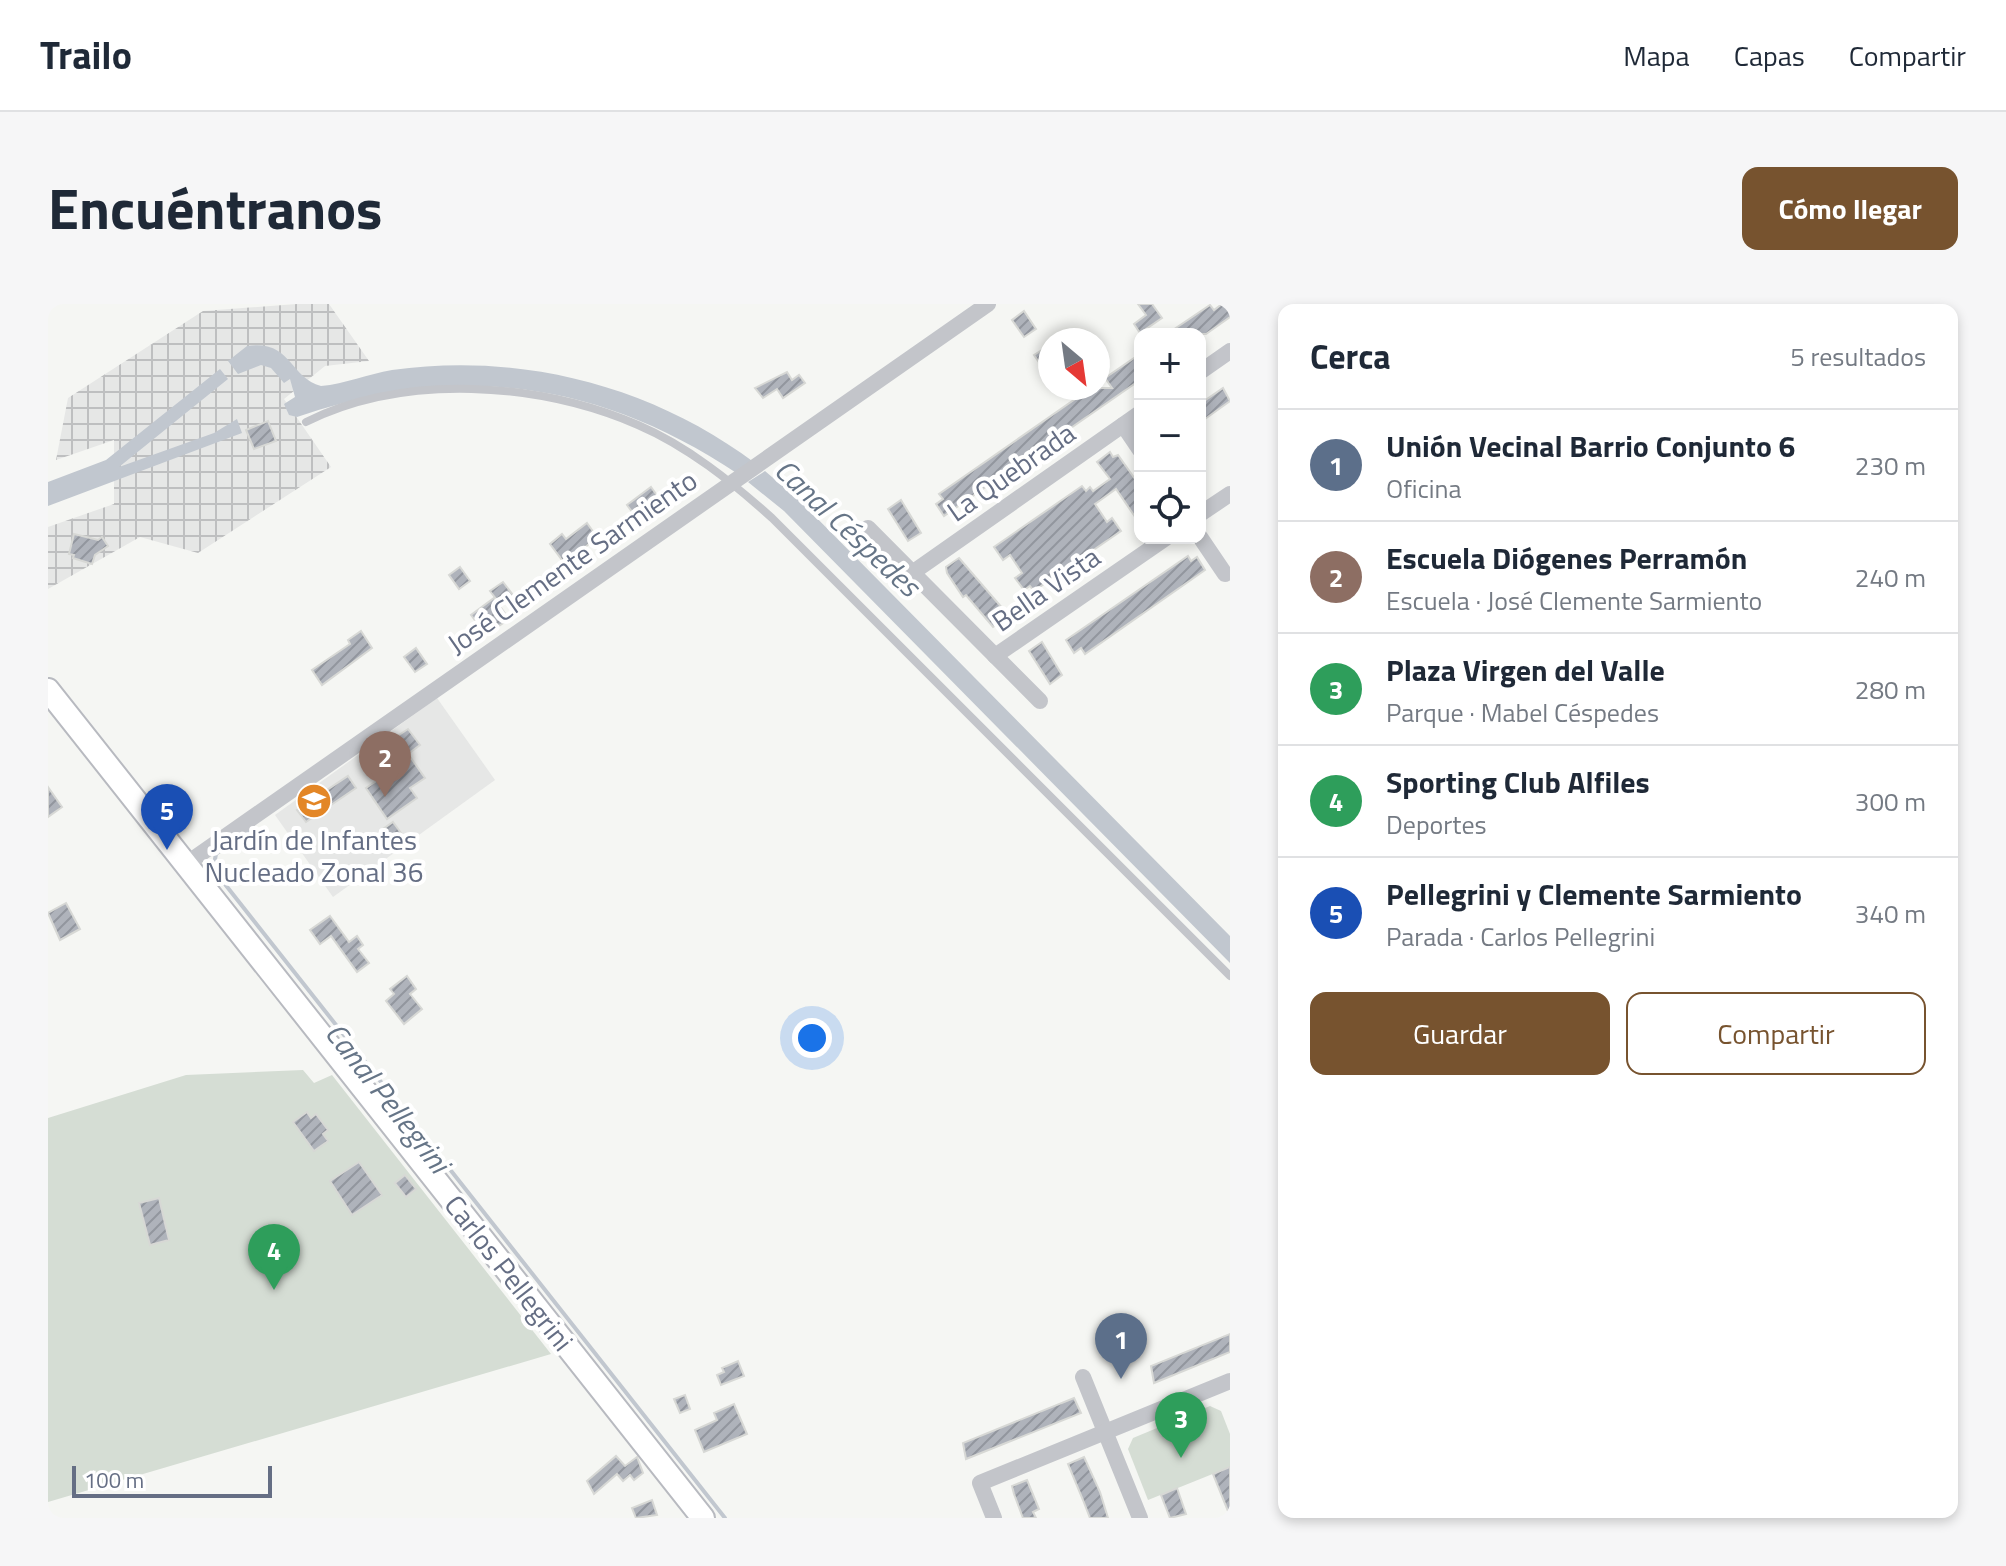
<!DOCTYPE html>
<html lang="es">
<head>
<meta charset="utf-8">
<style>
  body { margin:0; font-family:"Titillium Web",sans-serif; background:#f6f6f7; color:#1f2937 }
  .controls { position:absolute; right:24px; top:24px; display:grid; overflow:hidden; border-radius:16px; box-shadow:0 4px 12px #0003 }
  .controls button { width:72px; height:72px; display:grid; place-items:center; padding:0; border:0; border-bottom:2px solid #e0e1e3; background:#fff; color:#1f2937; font:40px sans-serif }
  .compass { position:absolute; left:990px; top:24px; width:72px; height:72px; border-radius:50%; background:#fff; box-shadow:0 4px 12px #0003; rotate:151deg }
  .scale { position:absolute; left:24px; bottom:20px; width:200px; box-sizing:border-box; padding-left:8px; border:4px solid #656e84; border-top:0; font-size:22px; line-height:28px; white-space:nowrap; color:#656e84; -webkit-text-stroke:6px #fff; paint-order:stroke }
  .you { position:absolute; left:764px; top:734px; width:28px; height:28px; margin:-20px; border:6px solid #fff; border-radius:50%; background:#1a73e8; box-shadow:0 0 0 12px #1a73e833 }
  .badge { display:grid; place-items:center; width:52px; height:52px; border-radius:50%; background:#77532f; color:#fff; font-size:26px; font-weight:700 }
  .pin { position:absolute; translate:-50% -66px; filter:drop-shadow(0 2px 4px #0008) }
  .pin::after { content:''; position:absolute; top:42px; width:28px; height:24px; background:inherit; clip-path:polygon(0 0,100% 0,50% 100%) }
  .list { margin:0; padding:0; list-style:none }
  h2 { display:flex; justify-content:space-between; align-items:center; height:104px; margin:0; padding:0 32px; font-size:34px }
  h2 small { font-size:26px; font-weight:400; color:#747a83 }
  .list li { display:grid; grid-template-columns:52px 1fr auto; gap:24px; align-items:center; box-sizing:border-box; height:112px; padding:0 32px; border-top:2px solid #e0e1e3 }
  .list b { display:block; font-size:30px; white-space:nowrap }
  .list p { margin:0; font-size:26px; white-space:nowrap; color:#747a83 }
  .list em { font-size:26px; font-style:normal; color:#747a83 }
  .actions { display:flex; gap:16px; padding:24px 32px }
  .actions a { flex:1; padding:18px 0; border:2px solid #77532f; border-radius:16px; text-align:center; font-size:28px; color:#77532f }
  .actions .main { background:#77532f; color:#fff }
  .icon { flex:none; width:44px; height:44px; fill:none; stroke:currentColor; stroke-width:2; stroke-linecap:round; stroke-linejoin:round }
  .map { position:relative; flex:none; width:1182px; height:1214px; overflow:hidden; border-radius:16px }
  header { display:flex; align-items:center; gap:48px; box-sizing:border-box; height:112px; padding:0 40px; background:#fff; border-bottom:2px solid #e0e1e3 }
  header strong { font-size:38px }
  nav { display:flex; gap:44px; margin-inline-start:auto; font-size:28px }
  .intro { display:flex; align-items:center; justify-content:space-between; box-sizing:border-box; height:192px; padding:0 48px }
  h1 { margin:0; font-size:56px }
  .button { padding:20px 36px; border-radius:16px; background:#77532f; color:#fff; font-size:28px; font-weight:700 }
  main { display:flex; gap:48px; padding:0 48px }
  aside { flex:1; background:#fff; border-radius:16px; box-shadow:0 4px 12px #0003 }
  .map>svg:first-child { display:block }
</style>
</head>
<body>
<header>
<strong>Trailo</strong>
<nav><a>Mapa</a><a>Capas</a><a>Compartir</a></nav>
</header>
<div class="intro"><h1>Encuéntranos</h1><a class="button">Cómo llegar</a></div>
<main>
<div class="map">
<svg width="1182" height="1214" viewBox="0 0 1182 1214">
  <defs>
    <pattern id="industrial-grid" width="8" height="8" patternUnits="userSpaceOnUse" patternTransform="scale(2)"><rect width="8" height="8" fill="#e6e7e6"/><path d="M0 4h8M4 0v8" fill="none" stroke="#bebfc0"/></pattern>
    <pattern id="building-hatch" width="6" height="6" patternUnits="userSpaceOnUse" patternTransform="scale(2)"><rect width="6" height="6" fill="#afb3bb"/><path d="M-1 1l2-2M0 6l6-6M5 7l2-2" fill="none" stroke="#92969e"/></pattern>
  </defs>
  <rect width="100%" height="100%" fill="#f5f6f3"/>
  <!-- built -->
  <polygon fill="#e6e7e6" points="389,394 447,476 285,593 227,511"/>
  <!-- industrial -->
  <polygon fill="url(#industrial-grid)" points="249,0 281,0 321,57 277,62 236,95 283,163 150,249 92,233 0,285 0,223 66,200 66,136 8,156 20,94 155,7"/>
  <!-- park -->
  <g fill="#d5ddd4">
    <polygon points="255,766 266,779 284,771 503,1050 0,1198 0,814 138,771"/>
    <polygon points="1162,1102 1173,1107 1182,1130 1182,1163 1100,1196 1080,1145 1085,1134"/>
  </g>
  <!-- water -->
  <g fill="#c1c7cf">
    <path d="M199 42C243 35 241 73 273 82 297 80 320 70 344 66 472 48 603 81 707 159L690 170C549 76 409 58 249 113L241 111 236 100 247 93 242 75 236 79 223 64 213 61 190 70 180 57Z"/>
    <polygon points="172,65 180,75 71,163 166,129 189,115 194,129 0,202 0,178 58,156"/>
    <polygon points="717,167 752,197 1182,632 1182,659 736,207 700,178"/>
  </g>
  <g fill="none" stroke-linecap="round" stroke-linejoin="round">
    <!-- stream -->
    <polyline stroke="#c1c7cf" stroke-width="4" points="200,527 168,550 165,565 677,1214"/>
  </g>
  <!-- building -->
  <g fill="url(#building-hatch)" stroke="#d7d8d5" stroke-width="2">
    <polygon points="1090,0 1104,0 1114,14 1092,29 1086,20 1098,11"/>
    <polygon points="1174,0 1182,0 1182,13 1158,30 1119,30 1162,1 1166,6"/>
    <polygon points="976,7 988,25 976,33 964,16"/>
    <polygon points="1002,41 1002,59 995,64 986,51"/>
    <polygon points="1092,50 1092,76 896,212 888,200 895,195 891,190 1043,84 1064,84 1057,74"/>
    <polygon points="739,68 744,76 751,71 757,79 735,94 729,85 715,94 707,84"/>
    <polygon points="1175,84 1182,97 1157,115 1152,100"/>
    <polygon points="220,117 228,137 206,145 198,126"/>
    <polygon points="1062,148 1065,153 1070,151 1092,182 1092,220 1068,185 1047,200 1059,218 1064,214 1073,227 986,287 982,282 976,286 967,274 974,269 962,251 955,256 946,243 1034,182 1038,187 1042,183 1045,187 1062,175 1049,158"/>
    <polygon points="603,183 618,204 594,221 579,201"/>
    <polygon points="853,196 873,229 860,237 840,205"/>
    <polygon points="539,219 549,233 517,260 502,240 514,230 518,235"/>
    <polygon points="26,230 50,236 54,233 60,242 47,251 44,260 25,254 26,251 21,250"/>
    <polygon points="1140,252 1143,257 1149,253 1157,266 1037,350 1033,344 1026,349 1018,336"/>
    <polygon points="911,254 956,306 953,308 958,314 945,323 918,291 915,293 899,269 898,263"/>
    <polygon points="412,263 422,277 411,285 401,271"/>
    <polygon points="455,278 465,291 452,300 442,287"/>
    <polygon points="446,294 461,315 438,331 423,311"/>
    <polygon points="313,327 324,344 274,381 264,366 302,340 300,336"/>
    <polygon points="994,338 1014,371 1002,380 981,347"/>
    <polygon points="368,344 379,360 367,368 356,353"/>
    <polygon points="360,425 372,441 360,450 348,433"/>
    <polygon points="363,454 377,474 362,484 369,494 339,515 318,484"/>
    <polygon points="300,472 308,484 258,518 249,506"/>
    <polygon points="0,483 14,503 0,513"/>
    <polygon points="345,518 353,529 340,539 332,527"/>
    <polygon points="18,599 32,625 12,636 0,609"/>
    <polygon points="282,612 301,638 309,632 315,641 310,645 321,659 309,668 283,632 272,640 262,626"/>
    <polygon points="359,672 368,685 362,690 374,705 356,720 338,697 346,690 342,685"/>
    <polygon points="259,808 263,814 268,810 280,826 275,830 280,837 266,847 245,818"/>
    <polygon points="311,858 334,891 304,911 282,877"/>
    <polygon points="357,871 368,885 358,893 347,879"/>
    <polygon points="111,894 121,936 102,941 91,899"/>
    <polygon points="1182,1030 1182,1048 1106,1079 1103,1062"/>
    <polygon points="690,1057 696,1072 673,1081 669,1071 676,1068 674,1064"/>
    <polygon points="637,1091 642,1105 632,1109 626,1095"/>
    <polygon points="1026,1094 1033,1109 918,1155 915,1139"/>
    <polygon points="686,1100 699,1130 656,1148 647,1126 669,1116 666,1109"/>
    <polygon points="568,1152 577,1162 589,1153 595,1169 586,1176 582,1171 575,1177 569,1170 546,1190 539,1177"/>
    <polygon points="1036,1153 1052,1188 1060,1214 1042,1214 1035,1196 1020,1160"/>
    <polygon points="1182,1163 1182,1212 1165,1170"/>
    <polygon points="979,1176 991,1205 985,1208 988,1214 975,1214 966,1190 964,1182"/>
    <polygon points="1129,1184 1138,1210 1122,1214 1113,1191"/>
    <polygon points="604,1196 609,1211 588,1214 584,1204"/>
  </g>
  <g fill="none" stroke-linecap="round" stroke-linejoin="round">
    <defs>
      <polyline id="secondary" points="0,386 655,1214"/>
    </defs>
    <!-- secondary casing -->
    <use href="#secondary" stroke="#b8bac0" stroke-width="26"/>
    <!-- lane -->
    <path stroke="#c3c5ca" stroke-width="8" d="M258 118C357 69 490 78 590 121 639 142 684 178 724 214L1182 672"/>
    <!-- street -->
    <g stroke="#c3c5ca" stroke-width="16">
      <polyline points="1152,68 1182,47"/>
      <polyline points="1075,121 1092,146"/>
      <polyline points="1152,210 1182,190"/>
      <polyline points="820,224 992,397"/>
      <polyline points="1152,233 1177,270"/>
      <polyline points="864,269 1092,109"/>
      <polyline points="947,352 1118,234"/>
      <polyline points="138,560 940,0"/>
      <polyline points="1035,1073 1092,1214"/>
      <polyline points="946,1214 932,1179 1182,1077"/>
    </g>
    <!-- secondary -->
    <use href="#secondary" stroke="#fff" stroke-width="22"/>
  </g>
  <!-- icons -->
  <defs>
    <symbol id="school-disc" viewBox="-11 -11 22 22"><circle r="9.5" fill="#e38626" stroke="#fff"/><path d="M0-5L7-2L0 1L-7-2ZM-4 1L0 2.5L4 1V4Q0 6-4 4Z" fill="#fff"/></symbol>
  </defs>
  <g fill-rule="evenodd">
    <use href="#school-disc" x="246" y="477" width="40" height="40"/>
  </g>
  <g text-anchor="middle" stroke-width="8" stroke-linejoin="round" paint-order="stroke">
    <!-- street labels -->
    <g font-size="28" fill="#656e84" stroke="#fff">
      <text transform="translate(963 168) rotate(-35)" y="10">La Quebrada</text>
      <text transform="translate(524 258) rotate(-35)" y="10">José Clemente Sarmiento</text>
      <text transform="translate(998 285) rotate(-35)" y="10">Bella Vista</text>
      <text transform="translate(461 969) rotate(52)" y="10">Carlos Pellegrini</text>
    </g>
    <!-- poi labels -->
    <g font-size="28" fill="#656e84" stroke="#fff">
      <text x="266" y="546">Jardín de Infantes<tspan x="266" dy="32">Nucleado Zonal 36</tspan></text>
    </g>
    <!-- water labels -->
    <g font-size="30" font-style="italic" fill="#667587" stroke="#fff">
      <text transform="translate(799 224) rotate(43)" y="10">Canal Céspedes</text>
      <text transform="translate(339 794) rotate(52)" y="10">Canal Pellegrini</text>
    </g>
  </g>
</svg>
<div class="controls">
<button>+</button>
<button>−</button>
<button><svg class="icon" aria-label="locate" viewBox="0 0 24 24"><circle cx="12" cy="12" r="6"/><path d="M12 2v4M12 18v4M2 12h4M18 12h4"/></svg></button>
</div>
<svg class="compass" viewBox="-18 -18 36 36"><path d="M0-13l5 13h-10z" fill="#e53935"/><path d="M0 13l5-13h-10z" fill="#747a83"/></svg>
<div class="scale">100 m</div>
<div class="you"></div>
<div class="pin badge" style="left:1073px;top:1075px;background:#5c6f8a">1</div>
<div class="pin badge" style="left:337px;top:493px;background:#8d6e63">2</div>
<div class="pin badge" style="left:1133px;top:1154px;background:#2e9e5b">3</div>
<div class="pin badge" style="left:226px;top:986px;background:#2e9e5b">4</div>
<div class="pin badge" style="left:119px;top:546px;background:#1a4fb4">5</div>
</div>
<aside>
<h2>Cerca<small>5 resultados</small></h2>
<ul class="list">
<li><span class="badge" style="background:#5c6f8a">1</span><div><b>Unión Vecinal Barrio Conjunto 6</b><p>Oficina</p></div><em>230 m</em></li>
<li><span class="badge" style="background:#8d6e63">2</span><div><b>Escuela Diógenes Perramón</b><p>Escuela · José Clemente Sarmiento</p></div><em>240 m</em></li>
<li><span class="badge" style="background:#2e9e5b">3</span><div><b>Plaza Virgen del Valle</b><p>Parque · Mabel Céspedes</p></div><em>280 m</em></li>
<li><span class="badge" style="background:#2e9e5b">4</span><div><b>Sporting Club Alfiles</b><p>Deportes</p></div><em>300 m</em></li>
<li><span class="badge" style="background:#1a4fb4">5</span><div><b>Pellegrini y Clemente Sarmiento</b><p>Parada · Carlos Pellegrini</p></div><em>340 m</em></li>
</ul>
<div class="actions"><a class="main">Guardar</a><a>Compartir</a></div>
</aside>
</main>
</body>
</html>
